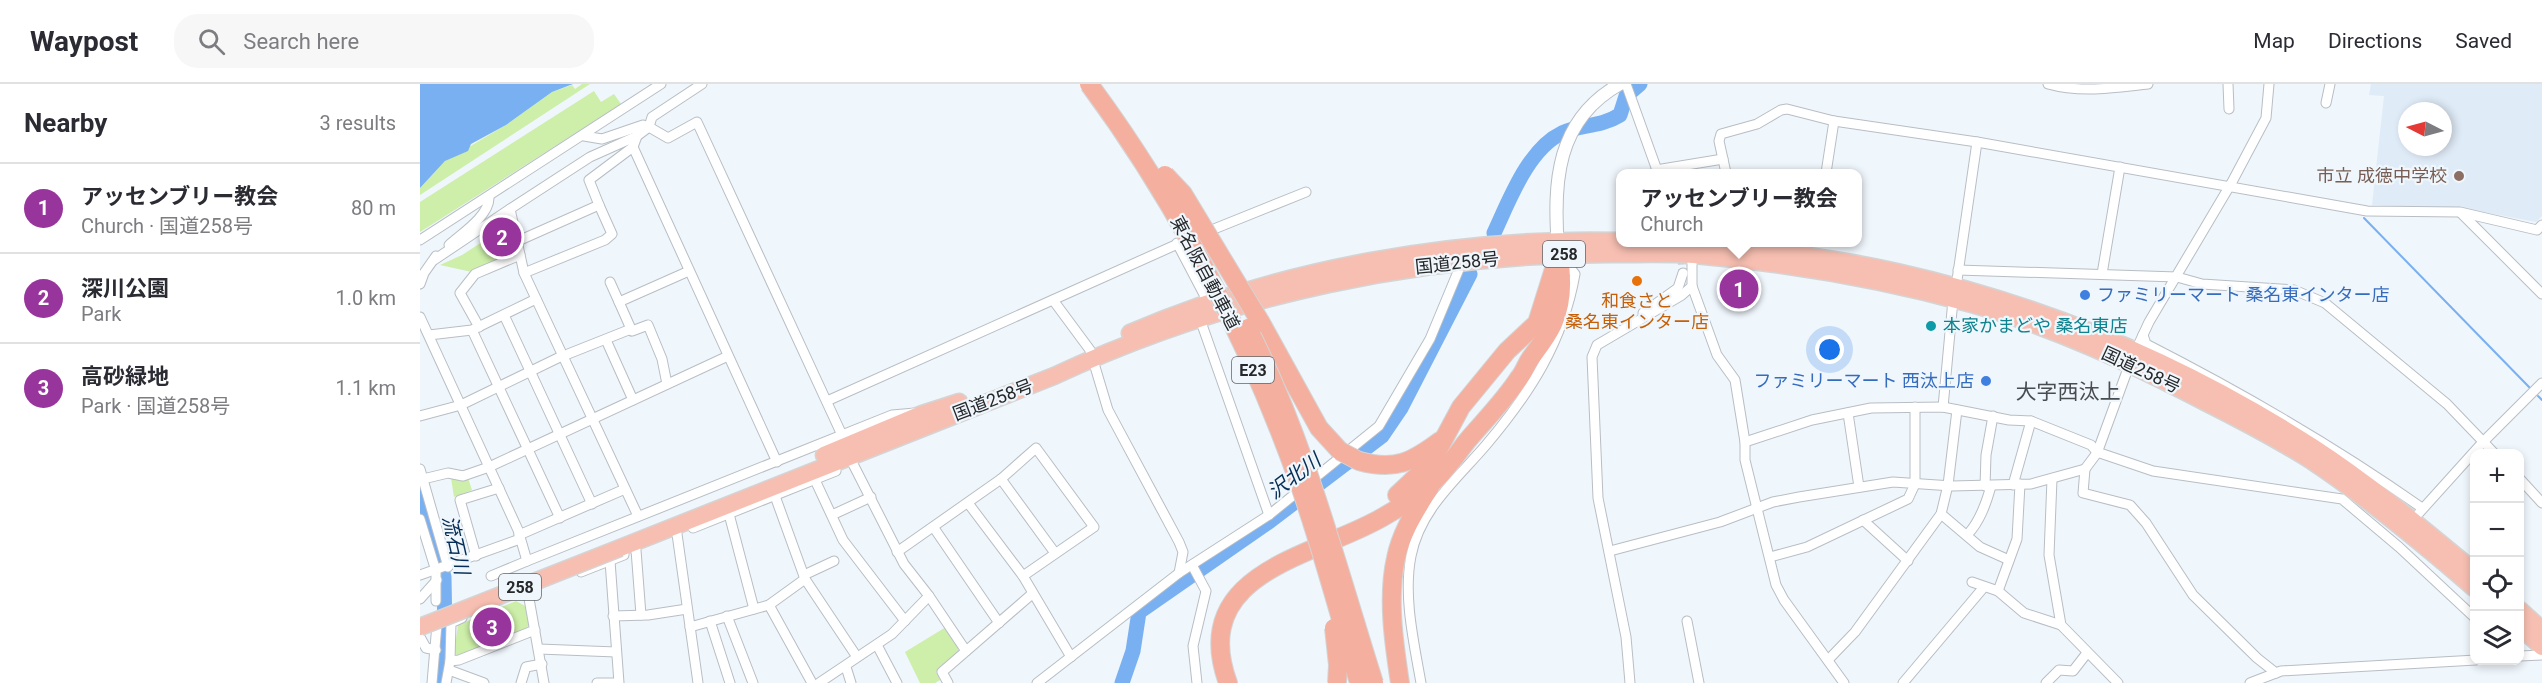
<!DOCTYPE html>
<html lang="en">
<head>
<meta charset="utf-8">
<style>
  body { margin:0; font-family:Roboto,"Noto Sans JP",sans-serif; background:#f7f7f7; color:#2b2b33 }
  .controls { position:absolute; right:18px; bottom:18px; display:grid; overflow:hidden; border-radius:12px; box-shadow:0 3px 9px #0003 }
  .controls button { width:54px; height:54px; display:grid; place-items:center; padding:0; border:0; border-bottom:2px solid #e1e1e2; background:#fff; color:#2b2b33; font:30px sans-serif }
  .compass { position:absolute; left:1978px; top:18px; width:54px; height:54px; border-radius:50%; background:#fff; box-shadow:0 3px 9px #0003; rotate:276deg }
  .you { position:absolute; left:1410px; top:266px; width:21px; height:21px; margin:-15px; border:4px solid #fff; border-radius:50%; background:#1a73e8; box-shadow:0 0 0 9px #1a73e833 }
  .badge { display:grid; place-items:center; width:39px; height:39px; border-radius:50%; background:#98359c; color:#fff; font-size:20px; font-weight:700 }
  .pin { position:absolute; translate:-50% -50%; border:3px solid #fff; box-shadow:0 2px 6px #0006 }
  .popup { position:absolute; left:1196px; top:85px; width:246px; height:78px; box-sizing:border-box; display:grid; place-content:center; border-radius:12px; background:#fff; filter:drop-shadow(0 2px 4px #0005); font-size:20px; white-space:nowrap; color:#7c7c81 }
  .popup b { font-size:22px; color:#2b2b33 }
  .popup::after { content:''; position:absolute; left:50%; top:100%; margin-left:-12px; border:12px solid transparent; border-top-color:#fff }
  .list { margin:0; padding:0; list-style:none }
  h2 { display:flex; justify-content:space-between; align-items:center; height:78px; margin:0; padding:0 24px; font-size:26px }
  h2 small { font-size:20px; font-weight:400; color:#7c7c81 }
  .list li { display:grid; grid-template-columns:39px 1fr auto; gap:18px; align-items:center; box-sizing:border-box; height:90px; padding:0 24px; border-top:2px solid #e1e1e2 }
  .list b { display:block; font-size:22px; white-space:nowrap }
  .list p { margin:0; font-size:20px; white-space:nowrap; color:#7c7c81 }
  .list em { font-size:20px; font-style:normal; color:#7c7c81 }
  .icon { flex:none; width:33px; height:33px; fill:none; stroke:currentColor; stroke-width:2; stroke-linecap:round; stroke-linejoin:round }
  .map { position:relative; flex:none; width:2122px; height:599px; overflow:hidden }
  header { display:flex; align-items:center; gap:36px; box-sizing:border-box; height:84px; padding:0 30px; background:#fff; border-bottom:2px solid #e1e1e2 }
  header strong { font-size:28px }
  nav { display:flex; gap:33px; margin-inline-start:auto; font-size:21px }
  .search { width:420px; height:54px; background:#f7f7f7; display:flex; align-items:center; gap:15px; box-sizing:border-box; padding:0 21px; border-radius:24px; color:#7c7c81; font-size:22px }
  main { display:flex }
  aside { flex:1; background:#fff }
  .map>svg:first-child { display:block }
</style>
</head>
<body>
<header>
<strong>Waypost</strong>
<div class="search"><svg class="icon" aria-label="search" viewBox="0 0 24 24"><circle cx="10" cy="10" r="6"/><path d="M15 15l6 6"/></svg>Search here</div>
<nav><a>Map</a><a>Directions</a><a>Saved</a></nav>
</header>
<main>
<aside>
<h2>Nearby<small>3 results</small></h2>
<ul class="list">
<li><span class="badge">1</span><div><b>アッセンブリー教会</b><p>Church · 国道258号</p></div><em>80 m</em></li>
<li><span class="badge">2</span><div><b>深川公園</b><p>Park</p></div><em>1.0 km</em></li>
<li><span class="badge">3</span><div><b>高砂緑地</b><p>Park · 国道258号</p></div><em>1.1 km</em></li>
</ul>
</aside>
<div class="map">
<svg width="2122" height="599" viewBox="0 0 2122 599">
  <rect width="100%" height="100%" fill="#eff6fc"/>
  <!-- built -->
  <path fill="#dfebf7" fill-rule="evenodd" d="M1951 0H2122V132L2116 138 2042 124 1952 121 1964 12 1949 11ZM1987 27H2023V63H1987Z"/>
  <!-- green -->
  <g fill="#cdefa9">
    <polygon points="162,0 170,0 0,111 0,104 25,77 86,41 132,8 152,1 155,5"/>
    <polygon points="174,7 181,18 194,10 201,20 0,148 0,118"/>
    <polygon points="90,140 95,165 93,170 52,188 20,181 42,171"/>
    <polygon points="31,394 48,394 52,406 34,413"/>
    <polygon points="96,517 107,523 109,540 106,546 39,572 34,569 38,541"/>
    <polygon points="526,543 538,561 538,569 516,588 520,596 515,599 500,599 485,568"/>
  </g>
  <!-- water -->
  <polygon fill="#78b0f2" points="0,0 153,0 132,8 86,41 51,60 48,67 25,77 0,104"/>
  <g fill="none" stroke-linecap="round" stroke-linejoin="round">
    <!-- stream -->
    <g stroke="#78b0f2" stroke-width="2">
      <polyline points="1178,42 1179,36 1195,26 1199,17"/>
      <polyline points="1944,134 2111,305"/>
      <polyline points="2118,312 2122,316"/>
    </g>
    <!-- river -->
    <g stroke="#78b0f2" stroke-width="15">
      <path d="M1074 149C1089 117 1108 65 1142 49 1159 40 1179 44 1200 31L1206 12 1220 0"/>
      <polyline points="0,404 24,493 25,551 20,599"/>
      <polyline points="702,599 713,567 719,528 850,437 962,352 981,324 1050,190"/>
    </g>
    <!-- minor-tunnel -->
    <polyline stroke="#c7cdd2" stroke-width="9" stroke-dasharray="9 4.5" stroke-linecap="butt" points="1261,158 1263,189"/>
    <defs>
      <g id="minor">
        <polyline points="282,0 232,33 229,43 248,54 277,38 422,351"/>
        <polyline points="1206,0 1238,89"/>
        <path d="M1628 0C1660 9 1695 4 1728 0"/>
        <polyline points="1808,0 1809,25"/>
        <polyline points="1906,19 1910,0"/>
        <polyline points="164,52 182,55 223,41 229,43 217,52"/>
        <polyline points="213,63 357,378"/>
        <polyline points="1236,86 1303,75"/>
        <polyline points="1306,89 1299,57 1301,50 1337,40 1361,26 1367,25 1414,37 1557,58 1947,127 2040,128 2117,146 2122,141"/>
        <polyline points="1406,89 1414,37"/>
        <polyline points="90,125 170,73 217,52 213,63 169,96 179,121 98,157"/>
        <polyline points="2041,129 2122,210"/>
        <polyline points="784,149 886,108"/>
        <polyline points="0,156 241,0"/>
        <polyline points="757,159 789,220"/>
        <path d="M29 161C41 150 69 132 69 114"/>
        <polyline points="14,176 90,125 104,189 218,432"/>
        <polyline points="1538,186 1757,193 1782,200 1874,206 1905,219 2027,320 2075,370"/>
        <polyline points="104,189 185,156 192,150 179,121"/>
        <polyline points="1682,190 1700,83"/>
        <polyline points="190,198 199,218"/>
        <polyline points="0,200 4,189 16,172"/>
        <polyline points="1272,202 1297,271 1315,296 1325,358 1325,376 1356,501 1364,516 1424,599"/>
        <polyline points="1536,203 1557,58"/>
        <polyline points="633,216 670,266 688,326 759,458 763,468 759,489"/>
        <polyline points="1223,229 1258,204 1263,189"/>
        <polyline points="84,231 172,420"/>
        <polyline points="0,233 98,446 107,477 472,331 495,329"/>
        <polyline points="780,235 849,431"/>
        <polyline points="59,243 40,209 55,190 100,171"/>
        <polyline points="211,245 199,218 269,187"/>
        <polyline points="52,246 140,434"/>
        <polyline points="9,251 52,246 116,215"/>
        <path d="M1723 251 1726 260C1822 309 1914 362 2002 424"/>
        <polyline points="186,256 213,316"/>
        <polyline points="148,270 211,245 212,247 228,241 242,275 247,300"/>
        <polyline points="407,317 771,154"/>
        <polyline points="1523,323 1533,216"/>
        <polyline points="1428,329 1439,403"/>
        <polyline points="0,332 41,321 142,272"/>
        <polyline points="1325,358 1392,336 1451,324 1523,323 1589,336 1611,337 1671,361 1677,368 1733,387 1922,415 1979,463 2054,533"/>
        <polyline points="432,378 484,480 509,512 546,567"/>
        <polyline points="0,385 28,483"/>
        <polyline points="1665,385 1663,409 1710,421 1726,439 1773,511 1837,574 1856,589"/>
        <polyline points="3,395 28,389 43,392 69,383 308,272"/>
        <polyline points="581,395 635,469"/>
        <polyline points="1632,395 1629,471 1641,541 1698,599"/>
        <polyline points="2100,395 2122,419"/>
        <polyline points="395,396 423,456 485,537"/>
        <polyline points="1593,401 1611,337"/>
        <polyline points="1565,402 1566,371 1573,332"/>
        <polyline points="355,412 385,495"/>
        <polyline points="548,419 603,492 651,573"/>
        <polyline points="1999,429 2063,358 2122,299"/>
        <polyline points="309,430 334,525"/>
        <polyline points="1521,430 1560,463 1589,476"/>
        <polyline points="412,431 451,413"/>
        <polyline points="0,435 16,487 16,517"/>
        <polyline points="1443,436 1488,477"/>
        <polyline points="273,444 416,387"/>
        <polyline points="514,444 579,539"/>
        <polyline points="257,450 278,599"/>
        <path d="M1548 450C1560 437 1566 420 1571 402"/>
        <polyline points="99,451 205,405"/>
        <polyline points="216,466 221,531"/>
        <polyline points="1190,467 1300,438 1353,418 1379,413 1473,398 1532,402 1611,400 1665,385 1677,369 1710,279 1729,238 1812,98 1846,34 1849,0"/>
        <polyline points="477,468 581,395 616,364 674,443 603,492"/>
        <polyline points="56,472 40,416 79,404"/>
        <polyline points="1350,473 1387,463 1488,415 1495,400 1495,323"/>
        <polyline points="190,477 199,599"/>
        <polyline points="772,481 786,507 773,562 777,599"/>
        <polyline points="161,488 204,471"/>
        <polyline points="0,491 100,455"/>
        <polyline points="384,491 414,477"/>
        <polyline points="71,492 107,477"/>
        <polyline points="1552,498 1578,507 1604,529 1641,541"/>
        <polyline points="1578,507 1597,455 1600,400"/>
        <polyline points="108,509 124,599"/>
        <polyline points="0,515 17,496"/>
        <polyline points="193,532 228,531 267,525"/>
        <polyline points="307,532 333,599"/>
        <polyline points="290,537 310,599"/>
        <polyline points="1267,537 1279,599"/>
        <polyline points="270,543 349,521"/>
        <polyline points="0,553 6,564 16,566"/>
        <polyline points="457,561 477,599"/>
        <polyline points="119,565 196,568"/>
        <polyline points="2100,572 2122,571"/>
        <polyline points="1408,576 1435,548 1521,430 1528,401 1537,326"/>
        <polyline points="30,577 39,576 115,546"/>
        <polyline points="426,583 431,599"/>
        <polyline points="29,586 64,599"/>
        <polyline points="12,599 17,540"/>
        <polyline points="26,599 30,577 31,539 42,534"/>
        <polyline points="101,599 106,583 122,580"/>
        <polyline points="177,599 195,599"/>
        <polyline points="392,599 349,521 385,495 437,573"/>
        <polyline points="399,599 472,550 509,512"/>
        <polyline points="528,599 522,588 612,510"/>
        <polyline points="617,599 759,489 849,431 959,342 1010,255 1042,178"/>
        <path d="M1001 599C994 559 983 512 991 472 1000 425 1037 395 1066 361 1110 309 1143 258 1155 190L1142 174"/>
        <polyline points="1210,599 1206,553 1178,414 1172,273 1177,261 1262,211 1272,202 1272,167"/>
        <polyline points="1483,599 1564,503"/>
        <polyline points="1626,599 1639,586 1653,587 1667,569"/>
        <polyline points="1830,599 1861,587 2056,576"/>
      </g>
      <path id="tertiary" d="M1138 164C1133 98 1136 36 1200 0"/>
      <g id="trunk">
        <path d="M1275 158C1342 166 1411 173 1477 188 1624 221 1766 281 1893 363 1950 400 2002 444 2054 487"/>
        <path d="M710 249C861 184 1037 153 1200 157"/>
        <polyline points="404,371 502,330 539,318"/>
        <path d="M200 464 634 292C810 210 1004 169 1198 170 1223 170 1249 169 1274 171 1368 179 1461 195 1552 220 1633 243 1710 279 1785 318 1821 336 1857 355 1892 377 1949 415 2002 459 2054 504"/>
        <polyline points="2100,526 2122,546"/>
        <polyline points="2100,543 2122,563"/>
      </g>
      <g id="motorway">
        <polyline points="841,239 899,344 920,367"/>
        <path d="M939 377C975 387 992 378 1020 357"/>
        <polyline points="977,411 1011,379 1041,323 1087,267 1117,239 1134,185"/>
        <path d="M808 599C767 487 897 472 963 433 979 424 998 411 1012 399 1025 388 1036 371 1047 357 1064 337 1084 317 1099 294 1104 288 1106 281 1110 275 1118 264 1127 253 1133 240 1143 217 1143 194 1138 169"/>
        <path d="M980 599C974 560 967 513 976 474 981 448 996 426 1010 403"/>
      </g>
    </defs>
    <!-- minor casing -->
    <use href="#minor" stroke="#b8bec4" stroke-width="11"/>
    <!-- tertiary casing -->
    <use href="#tertiary" stroke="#b8bec4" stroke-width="14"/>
    <!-- trunk casing -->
    <use href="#trunk" stroke="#d4d4d4" stroke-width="19"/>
    <!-- motorway casing -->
    <use href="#motorway" stroke="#d4d4d4" stroke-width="20"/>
    <!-- minor -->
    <use href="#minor" stroke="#fff" stroke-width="9"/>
    <!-- tertiary -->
    <use href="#tertiary" stroke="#fff" stroke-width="12"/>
    <!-- trunk -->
    <use href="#trunk" stroke="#f7bfb2" stroke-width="16"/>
    <!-- motorway -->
    <use href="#motorway" stroke="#f5af9f" stroke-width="18"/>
    <defs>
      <polyline id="trunk-bridge" points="0,543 200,464"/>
      <g id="motorway-bridge">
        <path d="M669 0C758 120 829 258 879 399 902 465 920 532 939 599"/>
        <polyline points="745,91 763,110 841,239"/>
        <path d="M828 244C885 357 916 479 954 599"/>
        <polyline points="920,367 939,377"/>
        <polyline points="914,544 918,581 917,599"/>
      </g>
    </defs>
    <!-- trunk-bridge casing -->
    <use href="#trunk-bridge" stroke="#d4d4d4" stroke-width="19" stroke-linecap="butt"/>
    <!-- motorway-bridge casing -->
    <use href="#motorway-bridge" stroke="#d4d4d4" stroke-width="20" stroke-linecap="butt"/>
    <!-- trunk-bridge -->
    <use href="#trunk-bridge" stroke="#f7bfb2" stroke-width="16"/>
    <!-- motorway-bridge -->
    <use href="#motorway-bridge" stroke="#f5af9f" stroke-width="18"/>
  </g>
  <!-- markers -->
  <circle fill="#8d6e63" stroke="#eff6fc" stroke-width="2" cx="2039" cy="92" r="6"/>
  <circle fill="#e8710a" stroke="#eff6fc" stroke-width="2" cx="1217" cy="197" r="6"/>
  <g fill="#3f7fe0" stroke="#eff6fc" stroke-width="2">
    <circle cx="1665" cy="211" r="6"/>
    <circle cx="1566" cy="297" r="6"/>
  </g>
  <circle fill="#0f9aa8" stroke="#eff6fc" stroke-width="2" cx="1511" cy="242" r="6"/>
  <g text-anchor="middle" stroke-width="4.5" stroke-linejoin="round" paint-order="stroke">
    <!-- shield labels -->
    <g fill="#eff6fc" stroke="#626669" stroke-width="1.5">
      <rect x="1123" y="157" width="42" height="26" rx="4.5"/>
      <rect x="812" y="273" width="42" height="26" rx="4.5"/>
      <rect x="79" y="490" width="42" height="26" rx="4.5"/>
    </g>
    <g font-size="16" font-weight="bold" fill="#26282a">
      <text x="1144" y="176">258</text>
      <text x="833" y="292">E23</text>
      <text x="100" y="509">258</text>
    </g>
    <!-- education labels -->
    <g font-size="18" fill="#785e54" stroke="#eff6fc" text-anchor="end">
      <text x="2027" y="98">市立 成徳中学校</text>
    </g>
    <!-- street labels -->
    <g font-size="18" fill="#26282a" stroke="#eff6fc">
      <text transform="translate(1037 179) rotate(-6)" y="6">国道258号</text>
      <text transform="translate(785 189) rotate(62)" y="6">東名阪自動車道</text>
      <text transform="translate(1721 286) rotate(25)" y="6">国道258号</text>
      <text transform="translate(573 316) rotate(-21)" y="6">国道258号</text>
    </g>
    <!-- shop labels -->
    <g font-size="18" fill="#366cbe" stroke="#eff6fc" text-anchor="start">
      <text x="1677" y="217">ファミリーマート 桑名東インター店</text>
      <text x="1554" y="303" text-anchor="end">ファミリーマート 西汰上店</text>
    </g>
    <!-- food labels -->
    <g font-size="18" fill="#c56008" stroke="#eff6fc">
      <text x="1217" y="223">和食さと<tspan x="1217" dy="21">桑名東インター店</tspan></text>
    </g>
    <!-- culture labels -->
    <g font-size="18" fill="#0d838f" stroke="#eff6fc" text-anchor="start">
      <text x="1523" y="248">本家かまどや 桑名東店</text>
    </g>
    <!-- water labels -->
    <g font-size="20" font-style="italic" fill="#052d56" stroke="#eff6fc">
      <text transform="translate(874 392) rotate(-37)" y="7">沢北川</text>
      <text transform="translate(36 461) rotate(77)" y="7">流石川</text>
    </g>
    <!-- quarter labels -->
    <g font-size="21" fill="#484d52" stroke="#eff6fc">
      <text x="1648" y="315">大字西汰上</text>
    </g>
  </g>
</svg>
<div class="controls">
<button>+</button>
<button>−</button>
<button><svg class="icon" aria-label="locate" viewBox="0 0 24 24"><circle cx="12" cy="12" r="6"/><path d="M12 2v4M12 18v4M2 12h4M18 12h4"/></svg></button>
<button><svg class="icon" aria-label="layers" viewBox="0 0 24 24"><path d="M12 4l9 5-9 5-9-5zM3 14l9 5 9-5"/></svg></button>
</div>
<svg class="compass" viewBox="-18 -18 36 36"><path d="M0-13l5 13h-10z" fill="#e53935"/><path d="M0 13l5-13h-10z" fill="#7c7c81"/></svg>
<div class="you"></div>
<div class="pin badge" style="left:1319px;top:205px">1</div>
<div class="popup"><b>アッセンブリー教会</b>Church</div>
<div class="pin badge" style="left:82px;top:153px">2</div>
<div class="pin badge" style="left:72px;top:543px">3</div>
</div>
</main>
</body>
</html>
